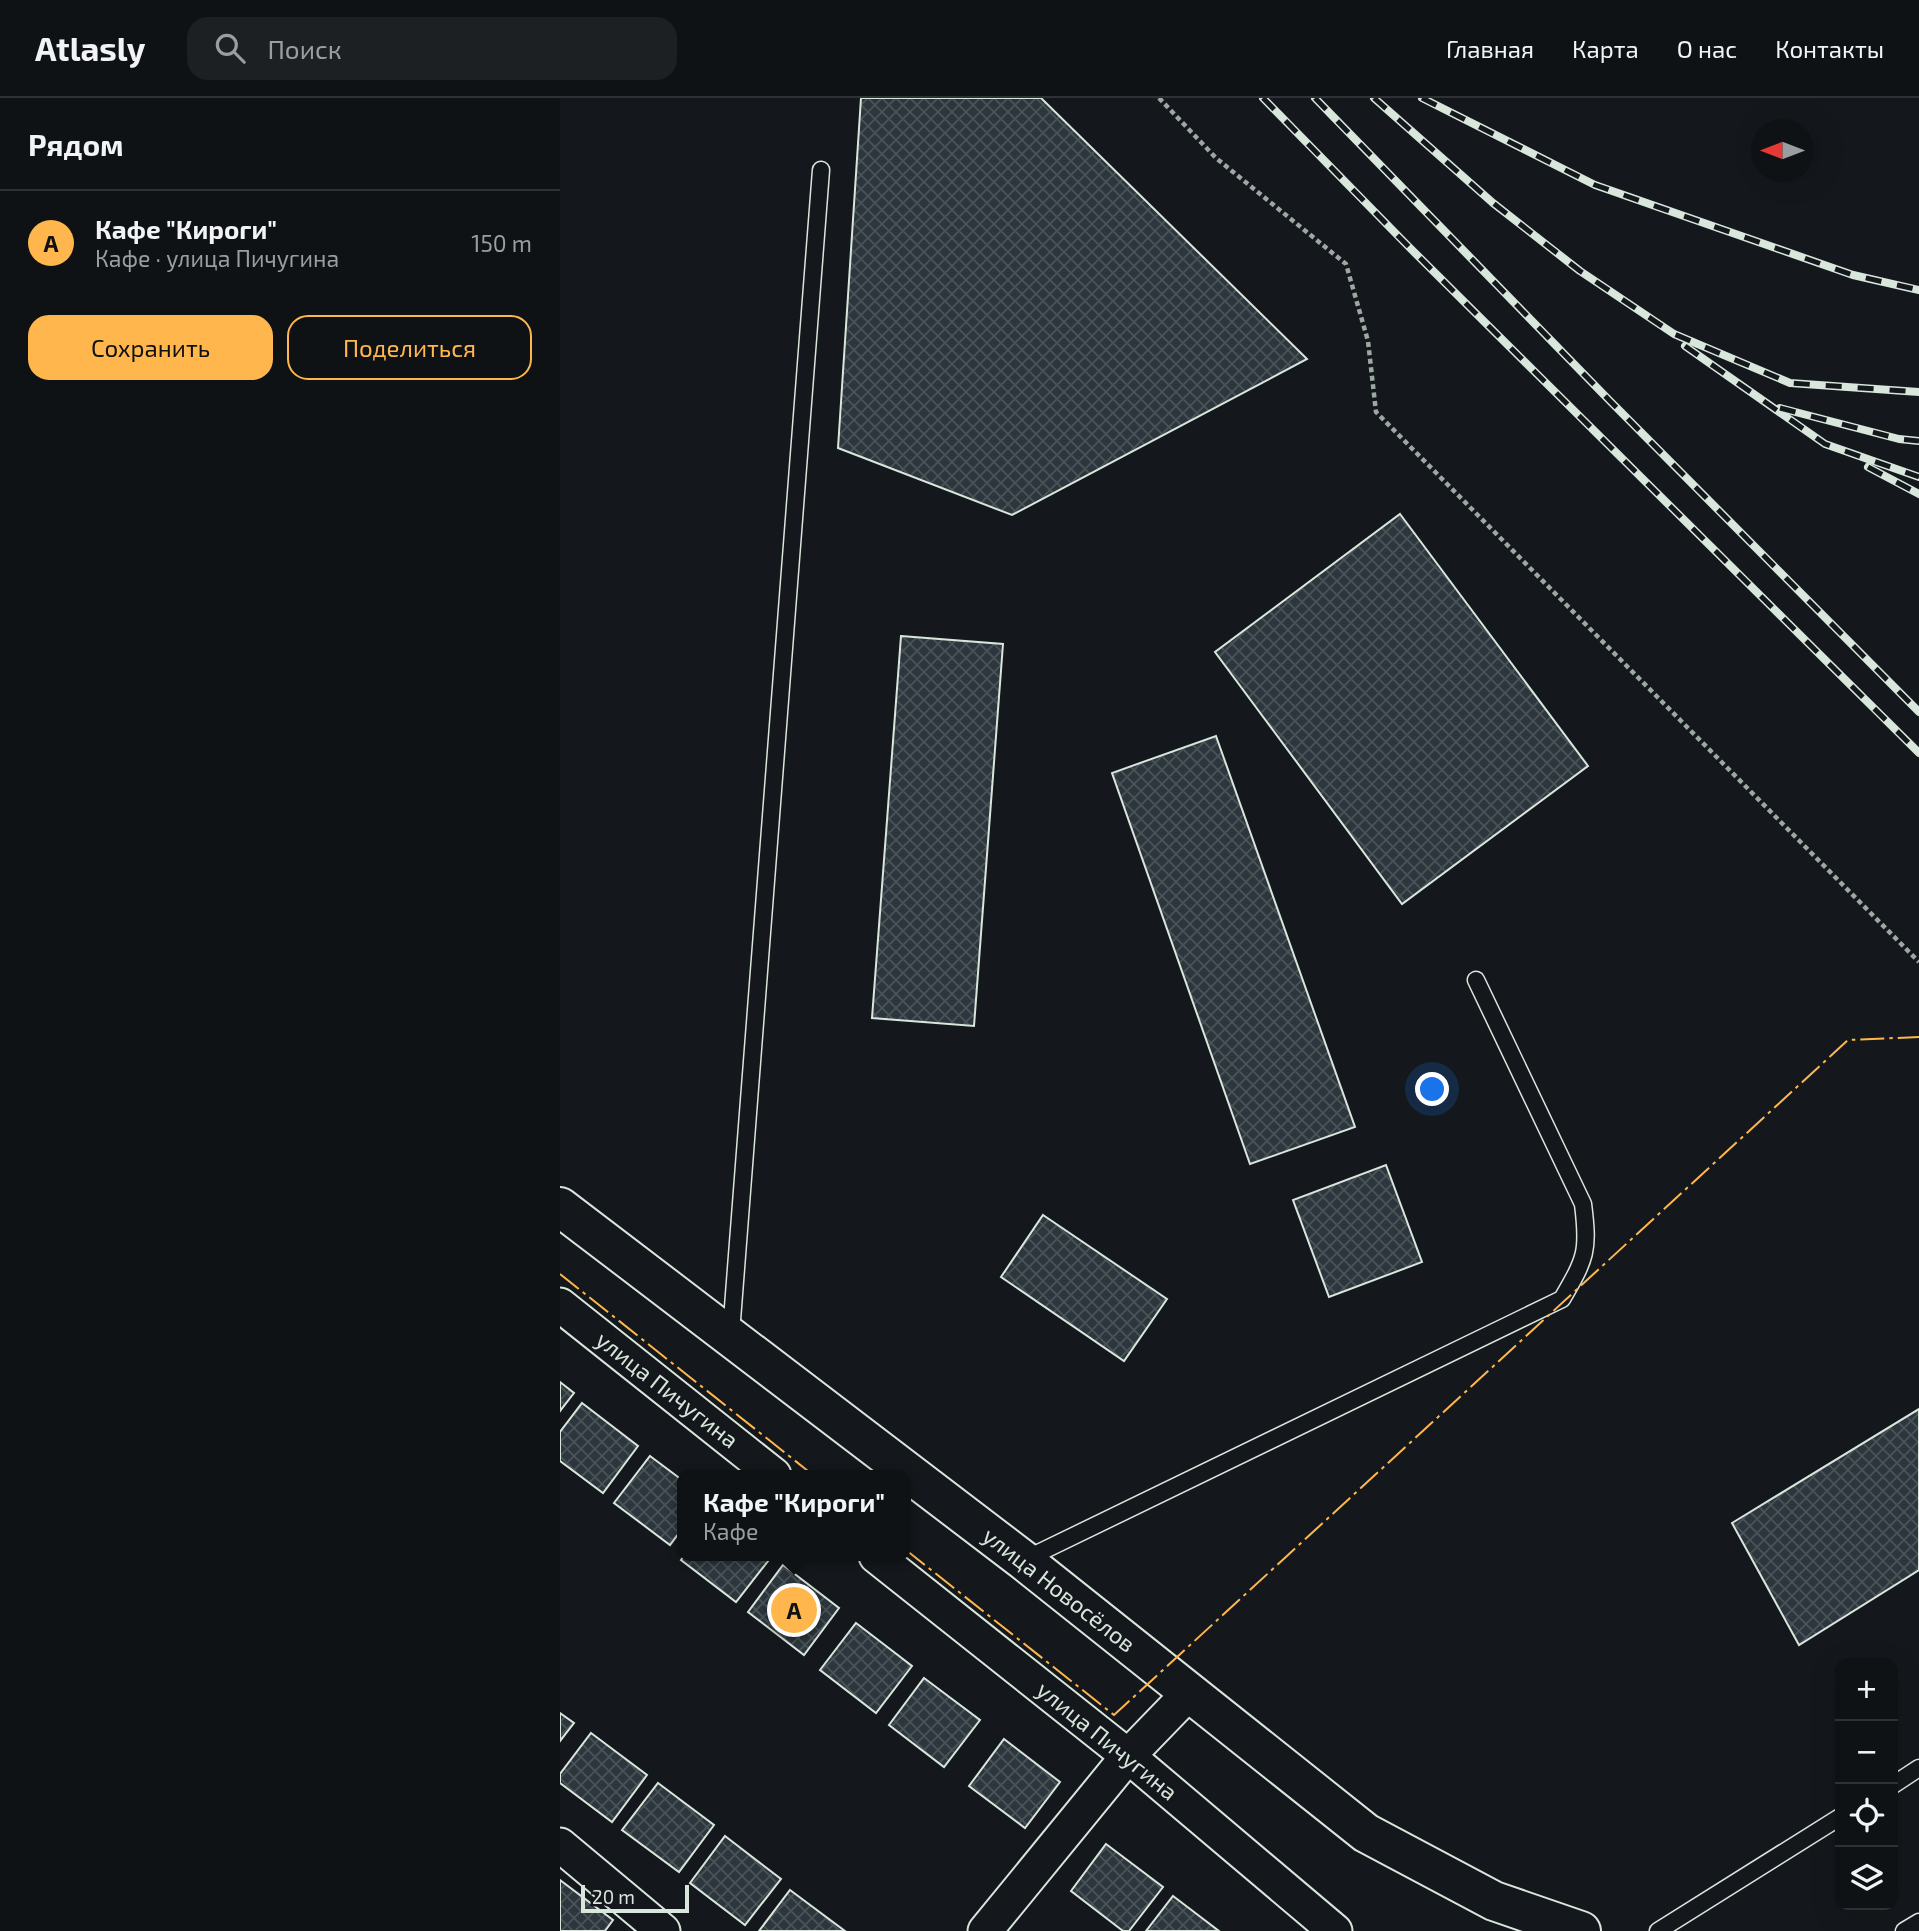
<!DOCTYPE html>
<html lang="ru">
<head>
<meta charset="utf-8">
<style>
  body { margin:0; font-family:"Exo 2",sans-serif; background:#1d2022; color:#f1f3f6 }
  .controls { position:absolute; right:21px; bottom:21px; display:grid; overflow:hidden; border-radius:14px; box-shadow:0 7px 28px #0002 }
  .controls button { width:63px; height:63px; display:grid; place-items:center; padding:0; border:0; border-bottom:2px solid #2f3234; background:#0f1215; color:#f1f3f6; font:35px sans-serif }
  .compass { position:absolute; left:1191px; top:21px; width:63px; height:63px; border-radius:50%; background:#0f1215; box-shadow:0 7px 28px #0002; rotate:270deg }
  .scale { position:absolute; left:21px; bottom:18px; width:108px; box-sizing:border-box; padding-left:7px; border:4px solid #d8e6dc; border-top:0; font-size:19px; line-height:24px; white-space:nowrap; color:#d8e6dc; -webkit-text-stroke:5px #14181c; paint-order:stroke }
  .you { position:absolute; left:873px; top:992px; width:24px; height:24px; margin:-18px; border:5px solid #fff; border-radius:50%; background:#1a73e8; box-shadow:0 0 0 10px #1a73e833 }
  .badge { display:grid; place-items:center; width:46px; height:46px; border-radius:50%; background:#ffb74d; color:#111; font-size:23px; font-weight:700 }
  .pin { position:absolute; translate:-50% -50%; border:4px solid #fff; box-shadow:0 2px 7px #0006 }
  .popup { position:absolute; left:117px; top:1372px; width:234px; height:91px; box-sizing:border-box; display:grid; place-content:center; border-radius:14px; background:#0f1215; filter:drop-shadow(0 2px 5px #0005); font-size:23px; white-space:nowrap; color:#9b9ea0 }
  .popup b { font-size:26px; color:#f1f3f6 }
  .popup::after { content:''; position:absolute; left:50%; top:100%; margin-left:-14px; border:14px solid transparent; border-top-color:#0f1215 }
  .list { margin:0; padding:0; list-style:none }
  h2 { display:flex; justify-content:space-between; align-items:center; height:91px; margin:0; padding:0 28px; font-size:30px }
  h2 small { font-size:23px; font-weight:400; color:#9b9ea0 }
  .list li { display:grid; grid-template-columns:46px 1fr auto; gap:21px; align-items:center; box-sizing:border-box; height:105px; padding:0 28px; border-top:2px solid #2f3234 }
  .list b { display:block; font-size:26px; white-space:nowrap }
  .list p { margin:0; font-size:23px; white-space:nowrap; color:#9b9ea0 }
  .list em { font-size:23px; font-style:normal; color:#9b9ea0 }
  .actions { display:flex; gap:14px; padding:21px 28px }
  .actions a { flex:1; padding:16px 0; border:2px solid #ffb74d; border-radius:21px; text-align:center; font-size:24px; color:#ffb74d }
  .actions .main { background:#ffb74d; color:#111 }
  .icon { flex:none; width:38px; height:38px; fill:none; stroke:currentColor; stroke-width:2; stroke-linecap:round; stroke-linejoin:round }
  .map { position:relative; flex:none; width:1359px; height:1833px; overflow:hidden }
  header { display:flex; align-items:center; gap:42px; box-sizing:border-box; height:98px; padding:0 35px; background:#0f1215; border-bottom:2px solid #2f3234 }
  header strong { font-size:33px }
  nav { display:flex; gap:38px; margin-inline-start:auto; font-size:24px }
  .search { width:490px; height:63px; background:#1d2022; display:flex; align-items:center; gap:18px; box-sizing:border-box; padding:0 24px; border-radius:21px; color:#9b9ea0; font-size:26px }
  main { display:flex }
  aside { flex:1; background:#0f1215 }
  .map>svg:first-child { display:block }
</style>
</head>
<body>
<header>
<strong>Atlasly</strong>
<div class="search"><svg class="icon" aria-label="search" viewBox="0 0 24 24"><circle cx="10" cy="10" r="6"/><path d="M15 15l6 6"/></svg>Поиск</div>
<nav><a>Главная</a><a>Карта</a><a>О нас</a><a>Контакты</a></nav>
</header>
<main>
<aside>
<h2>Рядом<small></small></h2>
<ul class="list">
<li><span class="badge">A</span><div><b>Кафе &quot;Кироги&quot;</b><p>Кафе · улица Пичугина</p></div><em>150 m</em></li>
</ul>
<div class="actions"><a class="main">Сохранить</a><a>Поделиться</a></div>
</aside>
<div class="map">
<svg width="1359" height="1833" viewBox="0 0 1359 1833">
  <defs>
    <pattern id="building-cross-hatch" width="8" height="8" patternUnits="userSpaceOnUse" patternTransform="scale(1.75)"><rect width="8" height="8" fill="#2c363c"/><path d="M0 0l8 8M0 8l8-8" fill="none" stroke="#4a5358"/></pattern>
  </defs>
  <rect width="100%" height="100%" fill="#14181c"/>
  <!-- building -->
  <g fill="url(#building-cross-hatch)" stroke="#d8e6dc" stroke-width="2">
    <polygon points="301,0 481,0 747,261 452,417 278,350"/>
    <polygon points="840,416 1028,668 842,806 655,554"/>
    <polygon points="341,538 443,546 414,928 312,920"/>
    <polygon points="656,638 795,1029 690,1066 552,675"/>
    <polygon points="826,1067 862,1164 769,1199 733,1102"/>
    <polygon points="483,1117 607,1201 564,1263 441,1179"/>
    <polygon points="0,1284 14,1295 0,1313"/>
    <polygon points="22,1305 78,1348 43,1395 0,1363 0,1334"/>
    <polygon points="1359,1311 1359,1472 1239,1547 1172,1425"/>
    <polygon points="90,1358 122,1382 122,1431 110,1447 54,1405"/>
    <polygon points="124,1458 212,1458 176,1504 121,1462"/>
    <polygon points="223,1467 279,1510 244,1557 188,1514"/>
    <polygon points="296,1525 352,1568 316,1615 260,1572"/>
    <polygon points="364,1580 420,1622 384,1669 329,1627"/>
    <polygon points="0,1615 14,1625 0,1643"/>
    <polygon points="31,1635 87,1677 52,1724 0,1685 0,1676"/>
    <polygon points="444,1641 500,1684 465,1730 409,1688"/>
    <polygon points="98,1685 154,1727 119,1774 62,1732"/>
    <polygon points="165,1738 221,1781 185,1827 130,1785"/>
    <polygon points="546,1746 603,1789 569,1833 563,1833 511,1793"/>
    <polygon points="0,1782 53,1822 45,1833 0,1833"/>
    <polygon points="230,1792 285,1833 199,1833"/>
    <polygon points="613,1798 659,1833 586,1833"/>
  </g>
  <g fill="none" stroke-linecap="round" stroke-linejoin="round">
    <defs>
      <g id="service">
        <polyline points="171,1235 261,72"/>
        <path d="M466 1461 1002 1201C1026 1160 1029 1153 1023 1106L916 882"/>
        <polyline points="1333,1687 1359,1670"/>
        <polyline points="1098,1833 1280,1719"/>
        <polyline points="1344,1833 1359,1824"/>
      </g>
      <g id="minor">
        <polyline points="0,1207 214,1377"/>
        <polyline points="316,1458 568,1658 775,1833"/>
        <polyline points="0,1747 103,1833"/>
        <polyline points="425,1833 568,1658 629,1595"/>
      </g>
      <polyline id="tertiary" points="0,1109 463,1462 806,1735 934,1803 1021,1833"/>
    </defs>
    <!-- service casing -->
    <use href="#service" stroke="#d8e6dc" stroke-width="19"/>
    <!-- minor casing -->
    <use href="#minor" stroke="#d8e6dc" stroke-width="37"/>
    <!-- tertiary casing -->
    <use href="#tertiary" stroke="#d8e6dc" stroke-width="42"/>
    <!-- path -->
    <polyline stroke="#9da8a2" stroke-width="4.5" stroke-dasharray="5 3.5" stroke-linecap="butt" points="599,0 656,60 786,166 808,243 816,314 1359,864"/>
    <!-- service -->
    <use href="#service" stroke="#14181c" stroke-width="16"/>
    <!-- minor -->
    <use href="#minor" stroke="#14181c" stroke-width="33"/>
    <!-- tertiary -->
    <use href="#tertiary" stroke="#14181c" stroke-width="38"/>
    <defs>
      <g id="rail">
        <polyline points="703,0 850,150 1359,655"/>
        <polyline points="755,0 1049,302 1359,614"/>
        <polyline points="814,0 933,105 1020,173 1114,236 1230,285 1359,294"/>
        <polyline points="862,0 1035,87 1293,177 1359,192"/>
        <polyline points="1125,248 1265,346 1359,379"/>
        <polyline points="1220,310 1339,341 1359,343"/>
        <polyline points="1308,369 1359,396"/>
      </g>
    </defs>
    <!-- rail casing -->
    <use href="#rail" stroke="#d8e6dc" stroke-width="8"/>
    <!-- rail -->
    <use href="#rail" stroke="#14181c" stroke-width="5" stroke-dasharray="16" stroke-linecap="butt"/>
    <!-- power -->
    <g stroke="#ffb74d" stroke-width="2" stroke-dasharray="24 5 3.5 5" stroke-linecap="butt">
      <polyline points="0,1176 253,1377"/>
      <polyline points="346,1452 554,1617 1288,942 1359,939"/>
    </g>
  </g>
  <g text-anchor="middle" stroke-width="5" stroke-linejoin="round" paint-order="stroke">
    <!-- street labels -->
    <g font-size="23" fill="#d8e6dc" stroke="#14181c">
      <text transform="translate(107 1292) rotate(38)" y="8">улица Пичугина</text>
      <text transform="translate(499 1492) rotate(38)" y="8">улица Новосёлов</text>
      <text transform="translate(547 1643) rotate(39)" y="8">улица Пичугина</text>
    </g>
  </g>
</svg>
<div class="controls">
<button>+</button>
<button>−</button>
<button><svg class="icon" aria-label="locate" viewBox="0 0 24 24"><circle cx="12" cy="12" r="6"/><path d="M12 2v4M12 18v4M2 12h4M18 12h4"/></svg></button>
<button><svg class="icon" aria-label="layers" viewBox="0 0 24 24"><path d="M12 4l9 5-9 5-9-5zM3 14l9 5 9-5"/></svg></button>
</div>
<svg class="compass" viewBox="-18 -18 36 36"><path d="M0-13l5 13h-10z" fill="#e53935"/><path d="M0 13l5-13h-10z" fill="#9b9ea0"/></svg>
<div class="scale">20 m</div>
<div class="you"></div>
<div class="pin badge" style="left:234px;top:1512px">A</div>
<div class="popup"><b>Кафе &quot;Кироги&quot;</b>Кафе</div>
</div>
</main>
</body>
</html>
